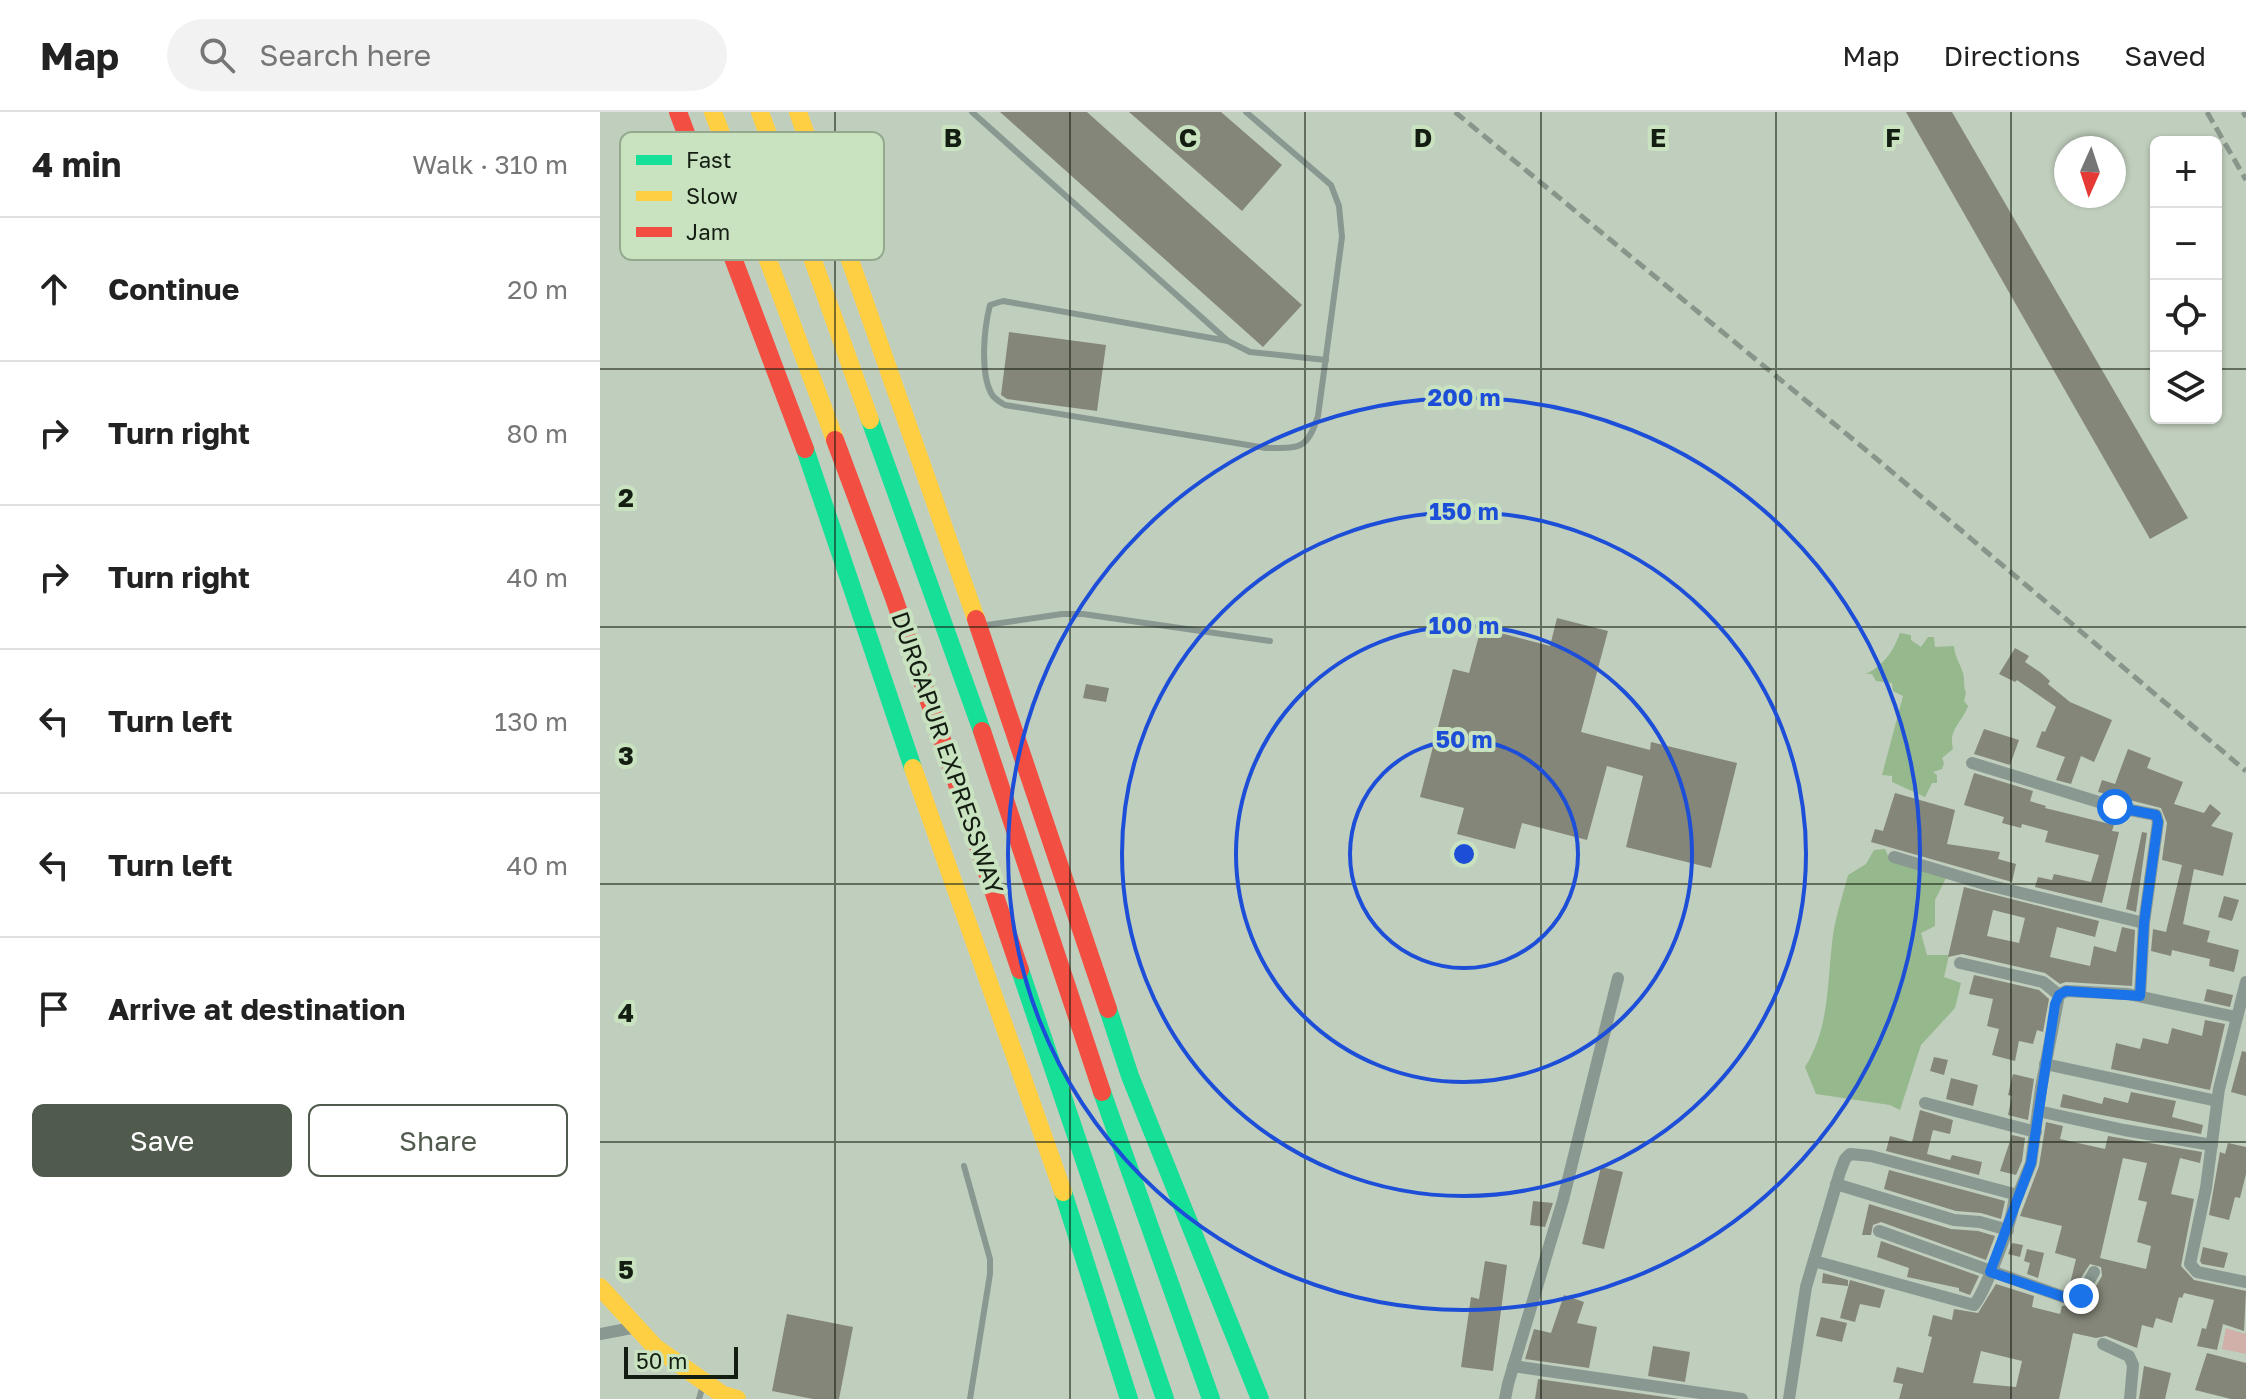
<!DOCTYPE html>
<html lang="en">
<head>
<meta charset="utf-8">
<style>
  body { margin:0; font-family:"Golos Text",sans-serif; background:#f2f2f2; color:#222 }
  .controls { position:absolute; right:24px; top:24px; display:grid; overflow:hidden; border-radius:12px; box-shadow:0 2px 6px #0004 }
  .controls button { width:72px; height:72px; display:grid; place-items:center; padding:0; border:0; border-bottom:2px solid #e0e0e0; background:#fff; color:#222; font:40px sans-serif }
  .compass { position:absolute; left:1454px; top:24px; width:72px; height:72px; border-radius:50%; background:#fff; box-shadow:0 2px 6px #0004; rotate:183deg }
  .scale { position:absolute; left:24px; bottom:20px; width:114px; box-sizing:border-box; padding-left:8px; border:4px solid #141d11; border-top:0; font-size:22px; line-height:28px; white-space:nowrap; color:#141d11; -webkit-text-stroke:6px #c9e3c1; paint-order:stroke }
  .stop { position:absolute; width:24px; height:24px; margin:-18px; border:6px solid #1a73e8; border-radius:50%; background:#fff }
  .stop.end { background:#1a73e8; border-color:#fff; box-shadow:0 2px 8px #0008 }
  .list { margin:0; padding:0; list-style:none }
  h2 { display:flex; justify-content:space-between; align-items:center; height:104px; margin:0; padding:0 32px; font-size:34px }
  h2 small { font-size:26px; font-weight:400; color:#767676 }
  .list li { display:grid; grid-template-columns:52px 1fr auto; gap:24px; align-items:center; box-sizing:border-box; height:144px; padding:0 32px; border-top:2px solid #e0e0e0 }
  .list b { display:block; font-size:30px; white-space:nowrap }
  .list em { font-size:26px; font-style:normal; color:#767676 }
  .actions { display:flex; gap:16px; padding:24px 32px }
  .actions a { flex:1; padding:18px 0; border:2px solid #505b4d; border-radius:12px; text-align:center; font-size:28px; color:#505b4d }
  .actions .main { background:#505b4d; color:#fff }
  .icon { flex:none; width:44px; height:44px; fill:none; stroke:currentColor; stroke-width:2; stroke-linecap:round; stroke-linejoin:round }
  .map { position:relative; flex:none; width:1646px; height:1287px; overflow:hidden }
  header { display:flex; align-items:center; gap:48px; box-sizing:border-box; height:112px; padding:0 40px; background:#fff; border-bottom:2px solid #e0e0e0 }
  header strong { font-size:38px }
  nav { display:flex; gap:44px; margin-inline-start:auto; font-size:28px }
  .search { width:560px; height:72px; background:#f2f2f2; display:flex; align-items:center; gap:20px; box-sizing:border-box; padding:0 28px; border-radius:44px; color:#767676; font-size:30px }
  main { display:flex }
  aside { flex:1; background:#fff }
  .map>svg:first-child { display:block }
</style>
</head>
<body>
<header>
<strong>Map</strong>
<div class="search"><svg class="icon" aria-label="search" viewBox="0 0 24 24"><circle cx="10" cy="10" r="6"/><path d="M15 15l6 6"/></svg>Search here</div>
<nav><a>Map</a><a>Directions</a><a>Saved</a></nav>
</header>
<main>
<aside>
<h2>4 min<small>Walk · 310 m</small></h2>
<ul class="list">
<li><svg class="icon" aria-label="ahead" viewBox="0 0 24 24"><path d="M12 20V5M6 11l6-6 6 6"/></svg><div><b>Continue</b></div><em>20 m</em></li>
<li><svg class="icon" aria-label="right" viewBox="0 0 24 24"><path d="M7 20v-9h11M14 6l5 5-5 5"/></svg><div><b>Turn right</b></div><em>80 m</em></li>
<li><svg class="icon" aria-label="right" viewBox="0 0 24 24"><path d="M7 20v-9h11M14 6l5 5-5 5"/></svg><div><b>Turn right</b></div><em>40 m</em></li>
<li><svg class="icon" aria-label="left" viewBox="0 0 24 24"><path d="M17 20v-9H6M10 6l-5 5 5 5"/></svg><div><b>Turn left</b></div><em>130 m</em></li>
<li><svg class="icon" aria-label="left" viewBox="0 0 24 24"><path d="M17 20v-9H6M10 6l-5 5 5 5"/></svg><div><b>Turn left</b></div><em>40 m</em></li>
<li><svg class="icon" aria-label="arrive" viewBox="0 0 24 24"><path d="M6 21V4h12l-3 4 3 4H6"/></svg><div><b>Arrive at destination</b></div></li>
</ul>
<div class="actions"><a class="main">Save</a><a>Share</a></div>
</aside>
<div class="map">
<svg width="1646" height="1287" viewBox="0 0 1646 1287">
  <rect width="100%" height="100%" fill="#c0cebd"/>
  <!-- green -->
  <polygon fill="#d0b0a8" points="1626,1216 1645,1222 1646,1219 1646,1242 1622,1237"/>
  <!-- water -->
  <g fill="#95b88c">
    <path d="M1300 521 1311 523V528L1321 535 1328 525H1334L1335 535 1354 534C1355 546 1360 551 1363 561 1365 568 1363 574 1366 581L1364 589 1368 594C1362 611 1348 617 1353 637L1342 646 1344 651 1342 657 1333 660 1337 663V671H1332L1325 685 1292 670V664L1282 663 1303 584 1293 579 1292 571 1276 569 1272 562H1266C1284 553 1293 540 1300 521Z"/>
    <path d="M1285 737 1289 746 1348 762 1335 788V814L1321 821 1327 843H1349L1344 865 1361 871 1355 896 1321 933 1300 998 1290 993 1216 982 1205 955C1230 916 1227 869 1233 823 1236 803 1243 783 1248 763L1266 752 1274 738Z"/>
  </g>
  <!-- building -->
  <g fill="#848679" fill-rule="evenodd">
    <polygon points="400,0 487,0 702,193 663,235"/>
    <polygon points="529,0 621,0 682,53 642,99"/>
    <polygon points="1306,0 1352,0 1588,406 1550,427"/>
    <polygon points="409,220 506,233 497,299 407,287 401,283"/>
    <polygon points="957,506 1008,519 981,620 1050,638 1051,630 1137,651 1111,756 1026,735 1043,664 1007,654 987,728 922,711 915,737 857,722 864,696 820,685 853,557 869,561 881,516 950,534"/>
    <polygon points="1415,536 1429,544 1425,550 1440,560 1450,569 1448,572 1470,590 1512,608 1494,650 1481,644 1471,672 1456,668 1465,645 1436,635 1442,619 1445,620 1456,595 1417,568 1415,570 1399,562"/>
    <polygon points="486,572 509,576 506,590 483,586"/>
    <polygon points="1384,617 1419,628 1410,653 1374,642"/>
    <polygon points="1528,637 1551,646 1547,656 1583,670 1574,692 1604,701 1610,692 1621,701 1611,714 1633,721 1623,764 1594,757 1583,812 1610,819 1607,830 1639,838 1634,860 1609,854 1610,847 1572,838 1571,844 1551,839 1553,817 1566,820 1582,753 1562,748 1567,711 1561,696 1498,680 1502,668 1515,672"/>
    <polygon points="1374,661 1433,679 1430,689 1446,694 1445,696 1514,713 1512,719 1519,720 1502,791 1435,775 1438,765 1452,768 1454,762 1491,770 1499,743 1445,730 1448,719 1422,712 1421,716 1402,711 1404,705 1364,693"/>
    <polygon points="1295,681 1355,698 1347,732 1400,740 1398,747 1416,752 1412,770 1271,730 1275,717 1283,719"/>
    <polygon points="1542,720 1547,721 1536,800 1526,797"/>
    <path d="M1364 775 1499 809 1495 825 1457 815 1450 845 1490 854 1494 834 1516 840 1522 815 1535 818 1532 874 1466 870 1460 872 1445 861 1362 842 1348 845ZM1393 798 1425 806 1419 831 1387 824Z"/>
    <polygon points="1624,784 1639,788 1632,809 1618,805"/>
    <polygon points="1374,863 1439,878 1449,887 1443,920 1437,918 1433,932 1419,929 1415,949 1392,943 1399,917 1387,914 1393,887 1369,882"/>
    <polygon points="1607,877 1633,883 1630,895 1604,889"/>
    <polygon points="1605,908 1625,912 1610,978 1511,957 1516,931 1540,937 1543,926 1568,932 1572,916 1602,924"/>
    <polygon points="1642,939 1646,940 1646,984 1631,980"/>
    <polygon points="1334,945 1348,948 1344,963 1330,959"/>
    <polygon points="1413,962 1434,967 1428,1008 1408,1003 1412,984 1408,983"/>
    <polygon points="1351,966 1378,973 1373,994 1346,987"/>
    <polygon points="1531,980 1576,989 1572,1005 1603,1013 1601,1022 1460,995 1463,982 1502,992 1504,985 1528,991"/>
    <polygon points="1320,998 1353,1008 1350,1022 1333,1018 1327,1042 1350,1048 1352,1043 1382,1050 1379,1063 1286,1039 1290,1024 1312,1030"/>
    <path d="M1446 1010 1463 1014 1460 1027 1505 1037 1508 1024 1602 1040 1600 1051 1580 1046 1571 1082 1594 1087 1581 1154 1594 1168 1646 1179 1644 1219 1623 1212 1617 1238 1597 1234 1602 1216 1606 1217 1614 1188 1584 1181 1582 1186 1579 1185 1572 1211 1556 1206 1553 1216 1542 1213 1537 1236 1506 1224 1496 1226 1473 1221 1459 1287H1299L1303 1272 1293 1270 1297 1255 1323 1261 1332 1225 1328 1224 1333 1203 1352 1208 1354 1197 1378 1201 1396 1172 1434 1184 1432 1195 1460 1202 1462 1194 1486 1191 1502 1164 1501 1155 1490 1152 1475 1175 1469 1176 1476 1147 1455 1141 1462 1114 1420 1104 1439 1054ZM1523 1046 1547 1051 1538 1088 1547 1090 1537 1130 1551 1134 1546 1157 1500 1146ZM1381 1239 1422 1249 1416 1275 1373 1271Z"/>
    <polygon points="1412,1023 1425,1026 1422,1049 1416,1063 1400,1059"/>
    <polygon points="1628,1031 1646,1035 1646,1062 1640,1086 1635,1085 1629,1108 1609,1103 1620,1040 1625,1042"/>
    <polygon points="1001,1055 1023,1060 1004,1137 982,1132"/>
    <polygon points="1289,1058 1405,1089 1401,1107 1381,1101 1356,1099 1284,1077"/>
    <polygon points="933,1089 953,1091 945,1115 930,1113"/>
    <polygon points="1269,1092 1351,1117 1378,1119 1395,1124 1386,1148 1281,1110 1273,1113 1271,1123 1262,1123"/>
    <polygon points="1281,1129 1379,1164 1370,1183 1359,1179 1359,1176 1307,1165 1309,1156 1277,1145"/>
    <polygon points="1412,1131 1423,1133 1420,1145 1408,1142"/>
    <polygon points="1603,1135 1628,1141 1624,1156 1602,1152 1600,1149"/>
    <polygon points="1427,1137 1444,1141 1438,1166 1427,1162 1430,1151 1424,1149"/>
    <polygon points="885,1149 907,1153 893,1259 861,1255 871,1185 879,1187"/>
    <polygon points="1223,1161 1248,1168 1248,1174 1222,1171"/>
    <polygon points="1250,1168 1285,1178 1280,1196 1260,1192 1255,1210 1240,1206"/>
    <polygon points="964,1183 984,1190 977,1211 997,1215 989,1256 925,1247 934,1217 951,1221"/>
    <polygon points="187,1202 253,1215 239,1287 213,1287 172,1279"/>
    <polygon points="1221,1205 1247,1211 1242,1230 1216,1224"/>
    <polygon points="1053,1234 1090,1240 1085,1270 1048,1264"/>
    <polygon points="1607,1241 1646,1251 1646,1287 1631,1287 1595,1278"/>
    <polygon points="1544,1254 1571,1261 1565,1287 1539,1287"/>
    <polygon points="938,1267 1079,1287 935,1287"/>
  </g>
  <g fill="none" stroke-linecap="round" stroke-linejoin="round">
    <!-- lane -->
    <g stroke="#8a9892" stroke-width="6">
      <polyline points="372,0 628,229 650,240 726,248"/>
      <path d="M628 229 403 189 390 193C384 216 380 260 391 281 394 287 400 290 405 293L666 336C700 336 707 338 718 304L742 125 739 94 731 73 646 0"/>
      <polyline points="380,514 462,502 483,502 670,529"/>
      <polyline points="364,1054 390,1147 390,1162 370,1287"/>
      <polyline points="99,1287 103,1273"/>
    </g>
    <!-- street -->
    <g stroke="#8a9892" stroke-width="12">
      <polyline points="1372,651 1515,695 1556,703 1558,710 1544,811 1540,884"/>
      <polyline points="1294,745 1388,773 1544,811"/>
      <polyline points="1360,851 1443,870 1459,883"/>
      <polyline points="1646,870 1619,977 1606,1076 1590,1152 1597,1160 1646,1170"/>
      <polyline points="1445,952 1617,989"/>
      <polyline points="1325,991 1436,1020"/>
      <polyline points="1438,999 1524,1018 1612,1033"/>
      <polyline points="1236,1072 1354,1108 1380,1110 1408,1118"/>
      <polyline points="1416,1088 1431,1051 1441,976 1459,883 1466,879 1528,882 1636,905"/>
      <polyline points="1279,1119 1464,1185 1481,1184 1494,1160"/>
      <polyline points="0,1222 37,1215"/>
      <polyline points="1503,1232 1529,1244 1533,1253 1530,1287"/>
      <polyline points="913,1254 1142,1287"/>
      <polyline points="905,1287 908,1272 963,1088 1018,866"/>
      <path d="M1189 1287 1206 1175 1240 1060 1245 1047 1250 1042 1271 1044 1414 1082C1418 1098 1385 1180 1374 1193L1214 1149"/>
    </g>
    <!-- fast -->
    <g stroke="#16e098" stroke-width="18">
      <polyline points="270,308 382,619"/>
      <polyline points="205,337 313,656"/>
      <polyline points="420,858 565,1287"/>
      <polyline points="508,897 530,964 660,1287"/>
      <polyline points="502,980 611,1287"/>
      <polyline points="463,1080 529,1287"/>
    </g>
    <!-- slow -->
    <g stroke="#ffcf43" stroke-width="18">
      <polyline points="113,0 235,328"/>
      <polyline points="160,0 270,308"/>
      <polyline points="198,0 376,507"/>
      <polyline points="313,656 463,1080"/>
      <polyline points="0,1175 55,1235 123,1283 137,1287"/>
    </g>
    <!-- jam -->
    <g stroke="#f24e42" stroke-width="18">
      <polyline points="78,0 205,337"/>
      <polyline points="235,328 294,486 420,858"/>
      <polyline points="376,507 508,897"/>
      <polyline points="382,619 502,980"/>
    </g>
    <!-- rail -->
    <g stroke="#89948b" stroke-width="5" stroke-dasharray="12 6" stroke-linecap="butt">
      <polyline points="855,0 1272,343 1646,659"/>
      <polyline points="1607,0 1646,68"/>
      <polyline points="1643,0 1646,5"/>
    </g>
  </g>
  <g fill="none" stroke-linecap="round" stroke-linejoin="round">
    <!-- route -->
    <polyline stroke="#1a73e8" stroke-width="10" points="1481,1184 1464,1185 1390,1160 1431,1051 1455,892 1459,883 1466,879 1540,884 1544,811 1558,710 1556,703 1515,695"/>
  </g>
  <!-- grid -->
  <path fill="none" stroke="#141d11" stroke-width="2" stroke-opacity="0.55" d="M235 0V1287M470 0V1287M705 0V1287M941 0V1287M1176 0V1287M1411 0V1287M0 257H1556M1616 257H1646M0 515H1646M0 772H1646M0 1030H1646"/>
  <!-- distance rings -->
  <g fill="none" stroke="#1d4ed8" stroke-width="4">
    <circle cx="864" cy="742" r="114"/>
    <circle cx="864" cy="742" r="228"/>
    <circle cx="864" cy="742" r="342"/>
    <circle cx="864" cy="742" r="456"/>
  </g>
  <g text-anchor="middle" stroke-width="8" stroke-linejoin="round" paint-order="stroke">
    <!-- street labels -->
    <g font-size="24" fill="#141d11" stroke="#c9e3c1">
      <text transform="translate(347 641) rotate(71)" y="8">DURGAPUR EXPRESSWAY</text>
    </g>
  </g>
  <!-- legend -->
  <rect x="20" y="20" width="264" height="128" rx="12" fill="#c9e3c1" stroke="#93a88c" stroke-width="2"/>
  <rect x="36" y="43" width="36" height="10" fill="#16e098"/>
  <rect x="36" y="79" width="36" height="10" fill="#ffcf43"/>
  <rect x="36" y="115" width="36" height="10" fill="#f24e42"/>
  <g font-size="22" fill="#141d11">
    <text x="86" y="56">Fast</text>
    <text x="86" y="92">Slow</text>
    <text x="86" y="128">Jam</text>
  </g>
  <g font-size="26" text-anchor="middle" font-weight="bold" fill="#141d11" stroke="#c9e3c1" stroke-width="8" stroke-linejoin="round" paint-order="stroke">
    <text x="353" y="35">B</text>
    <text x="588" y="35">C</text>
    <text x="823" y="35">D</text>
    <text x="1058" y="35">E</text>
    <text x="1293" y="35">F</text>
    <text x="26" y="395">2</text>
    <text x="26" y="653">3</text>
    <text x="26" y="910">4</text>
    <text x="26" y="1167">5</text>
  </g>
  <circle cx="864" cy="742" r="12" fill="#1d4ed8" stroke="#c9e3c1" stroke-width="4"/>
  <g font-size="24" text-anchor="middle" font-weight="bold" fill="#1d4ed8" stroke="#c9e3c1" stroke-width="8" stroke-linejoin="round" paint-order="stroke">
    <text x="864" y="294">200 m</text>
    <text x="864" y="408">150 m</text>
    <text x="864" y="522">100 m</text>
    <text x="864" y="636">50 m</text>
  </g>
</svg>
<div class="controls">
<button>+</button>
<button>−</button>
<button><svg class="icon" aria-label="locate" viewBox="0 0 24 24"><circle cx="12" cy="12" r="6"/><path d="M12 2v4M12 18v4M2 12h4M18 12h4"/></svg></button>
<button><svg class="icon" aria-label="layers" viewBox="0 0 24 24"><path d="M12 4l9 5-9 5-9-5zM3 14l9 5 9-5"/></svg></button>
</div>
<svg class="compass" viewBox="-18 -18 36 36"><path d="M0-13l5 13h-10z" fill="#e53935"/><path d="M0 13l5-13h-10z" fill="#767676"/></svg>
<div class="scale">50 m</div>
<div class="stop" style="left:1515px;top:695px"></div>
<div class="stop end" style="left:1481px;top:1184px"></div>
</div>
</main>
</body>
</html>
